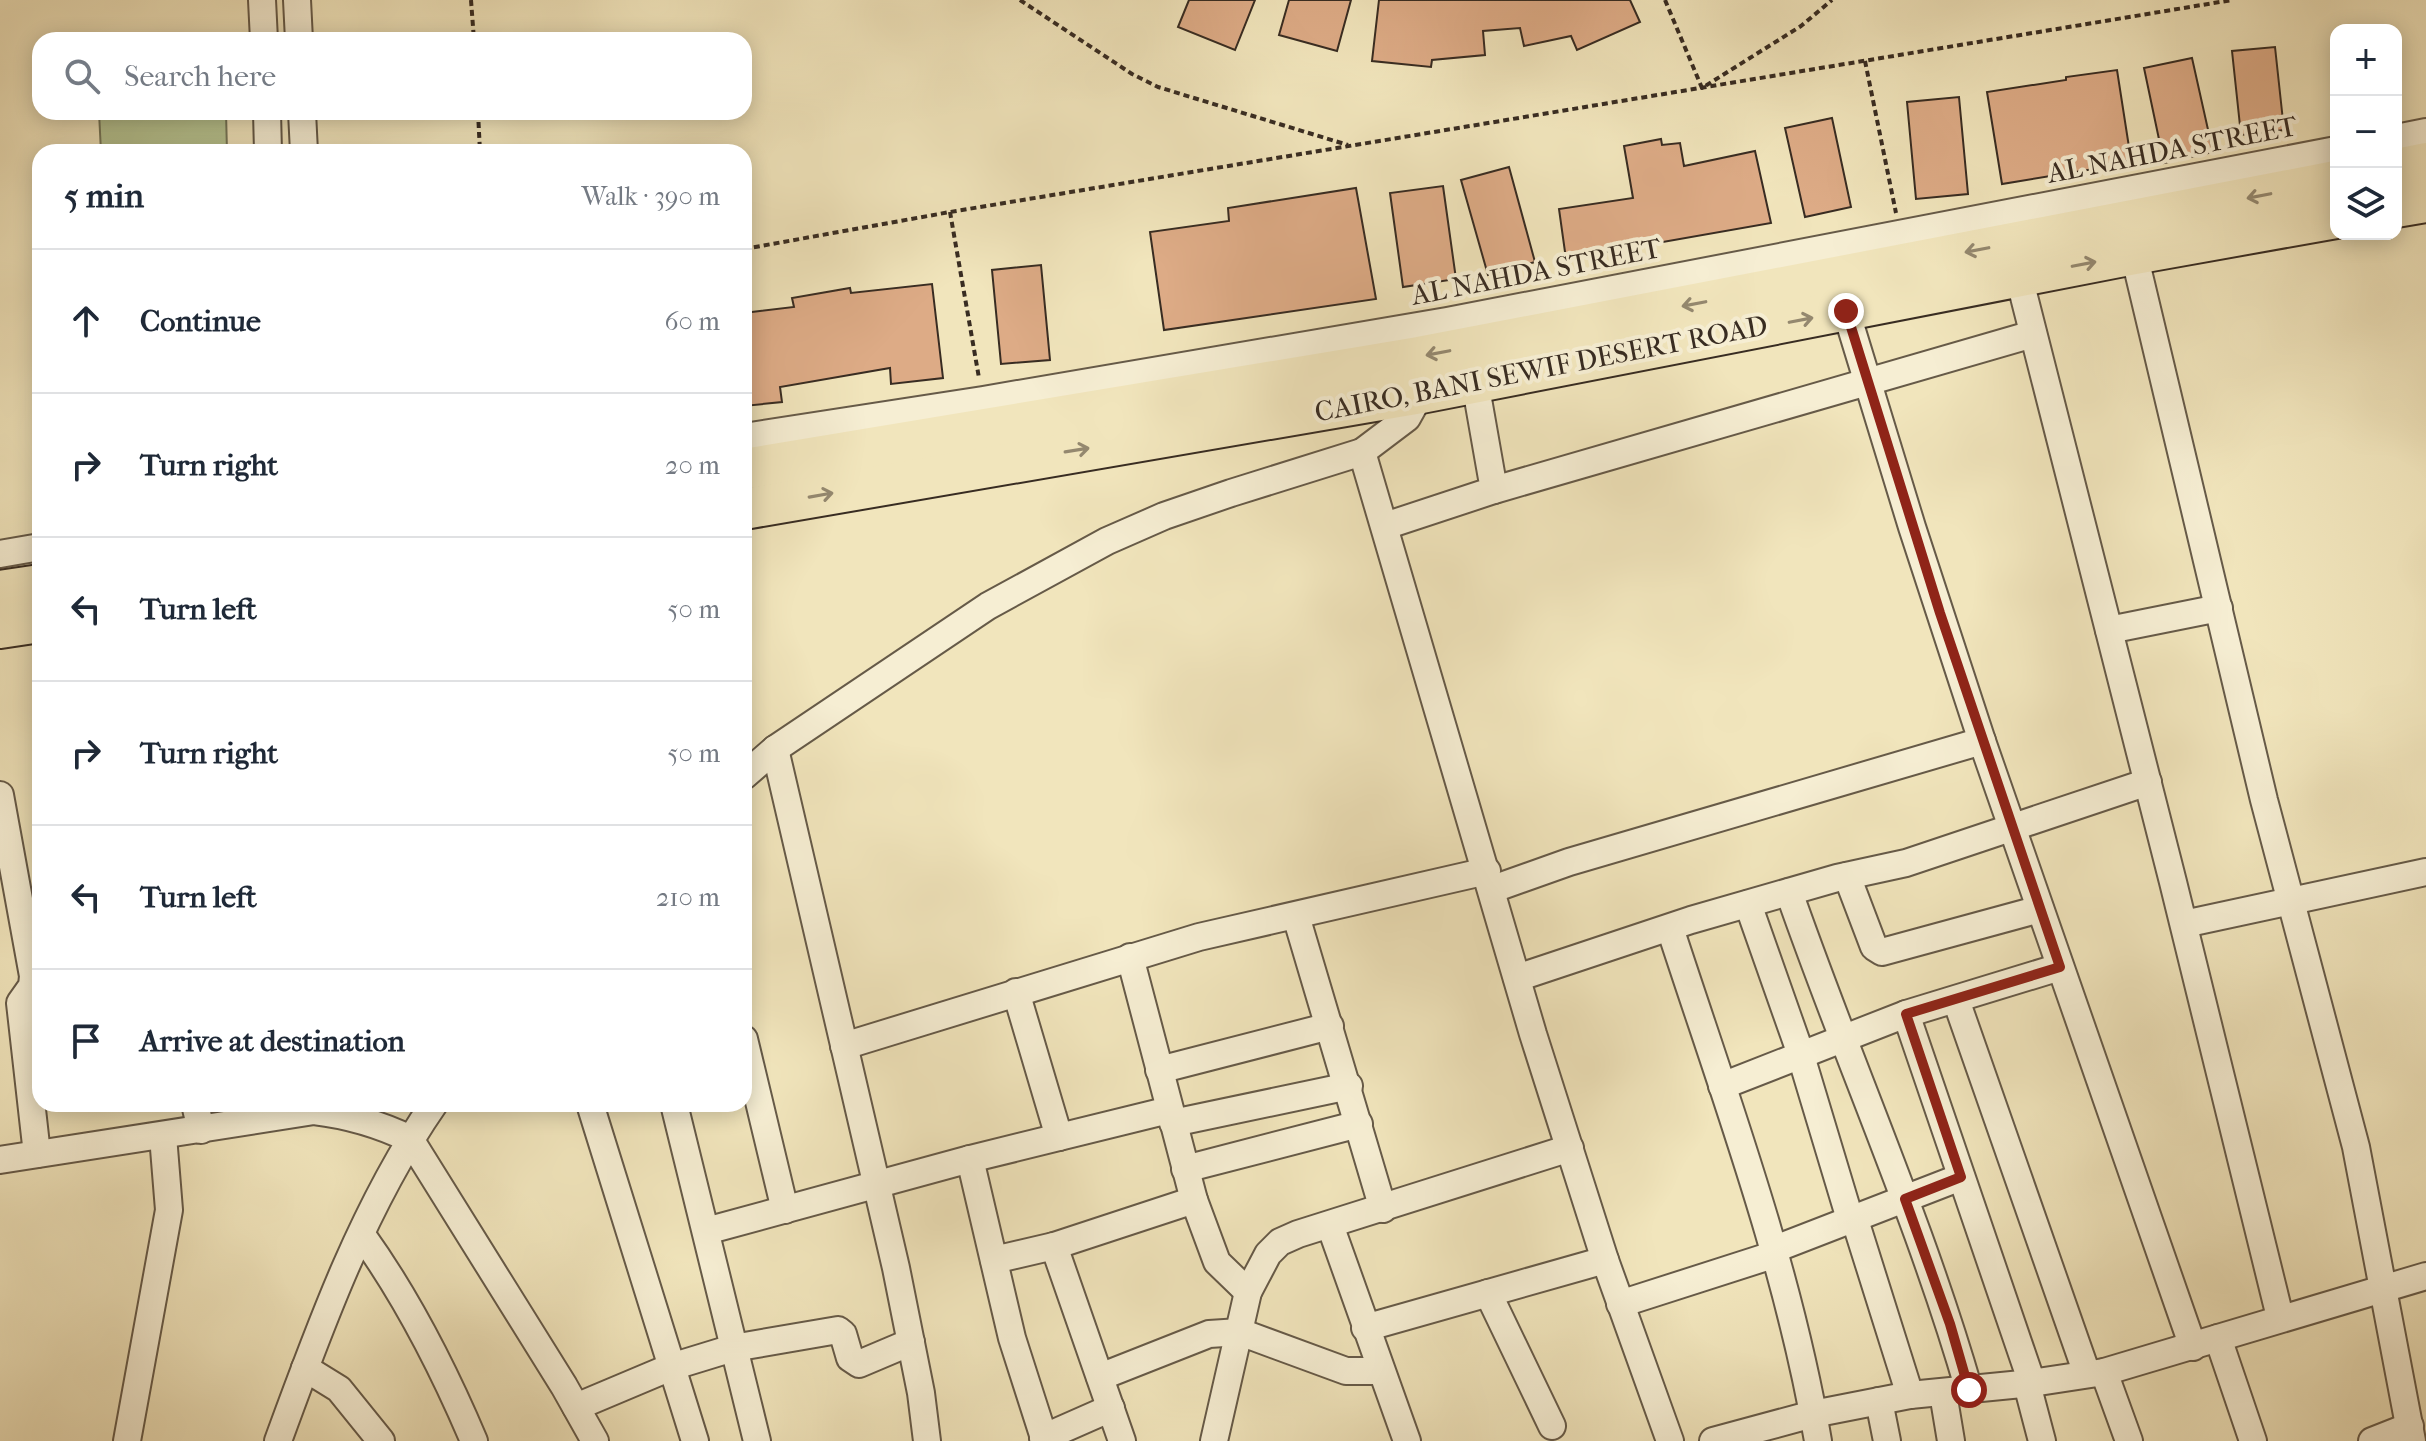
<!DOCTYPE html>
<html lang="en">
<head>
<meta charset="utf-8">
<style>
  body { margin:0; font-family:"IM FELL French Canon",serif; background:#f2f2f3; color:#1f2937 }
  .controls { position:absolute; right:24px; top:24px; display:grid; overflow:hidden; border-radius:16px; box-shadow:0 4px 20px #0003 }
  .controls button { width:72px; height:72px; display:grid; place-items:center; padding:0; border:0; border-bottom:2px solid #e0e1e3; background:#fff; color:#1f2937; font:40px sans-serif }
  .stop { position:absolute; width:24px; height:24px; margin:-18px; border:6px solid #8f2418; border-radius:50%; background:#fff }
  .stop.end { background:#8f2418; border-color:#fff; box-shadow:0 2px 8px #0008 }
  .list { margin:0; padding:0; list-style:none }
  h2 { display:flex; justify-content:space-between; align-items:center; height:104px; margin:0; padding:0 32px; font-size:34px }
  h2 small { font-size:26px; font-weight:400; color:#747a83 }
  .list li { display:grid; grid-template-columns:52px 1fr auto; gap:24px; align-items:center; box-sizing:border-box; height:144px; padding:0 32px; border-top:2px solid #e0e1e3 }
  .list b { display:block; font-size:30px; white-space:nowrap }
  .list em { font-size:26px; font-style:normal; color:#747a83 }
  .icon { flex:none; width:44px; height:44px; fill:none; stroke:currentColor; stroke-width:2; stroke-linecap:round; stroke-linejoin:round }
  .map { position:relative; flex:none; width:2426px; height:1441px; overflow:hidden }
  .search { position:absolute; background:#fff; box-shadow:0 4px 20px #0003; left:32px; top:32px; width:720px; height:88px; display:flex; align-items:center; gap:20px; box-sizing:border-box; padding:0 28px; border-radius:24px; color:#747a83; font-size:30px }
  .panel { position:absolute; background:#fff; box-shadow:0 4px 20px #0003; left:32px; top:144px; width:720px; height:968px; border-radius:24px }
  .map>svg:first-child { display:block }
</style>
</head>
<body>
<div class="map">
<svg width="2426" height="1441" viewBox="0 0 2426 1441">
  <rect width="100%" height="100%" fill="#f1e5bc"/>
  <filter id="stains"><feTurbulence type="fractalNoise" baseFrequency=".0025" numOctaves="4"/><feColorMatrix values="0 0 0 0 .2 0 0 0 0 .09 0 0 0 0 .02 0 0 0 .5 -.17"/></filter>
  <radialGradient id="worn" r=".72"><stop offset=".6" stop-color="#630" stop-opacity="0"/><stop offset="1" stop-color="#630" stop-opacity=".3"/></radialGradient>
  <!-- green -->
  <polygon fill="#b8c592" stroke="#78785a" stroke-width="2" points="99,112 226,112 227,152 101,152"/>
  <!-- building -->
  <g fill="#ddab86" stroke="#382c22" stroke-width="2">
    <polygon points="1189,0 1255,0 1235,50 1178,27"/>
    <polygon points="1289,0 1351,0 1337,51 1279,35"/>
    <polygon points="1379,0 1630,0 1640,22 1577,50 1571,36 1524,46 1520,28 1483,31 1485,55 1432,60 1431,67 1372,61"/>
    <polygon points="2275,47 2284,130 2241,135 2232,51"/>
    <polygon points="2192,58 2213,152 2164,163 2144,68"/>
    <polygon points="2117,70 2131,160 2099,164 2100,168 2002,184 1987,92 2066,80 2066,77"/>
    <polygon points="1959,97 1968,194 1916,199 1907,102"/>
    <polygon points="1832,118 1851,207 1805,217 1785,128"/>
    <polygon points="1661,139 1662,145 1680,143 1684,166 1755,151 1771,223 1566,259 1559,209 1633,198 1624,146"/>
    <polygon points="1509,167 1535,262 1488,275 1461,180"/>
    <polygon points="1443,186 1456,279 1403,287 1390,193"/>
    <polygon points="1356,188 1376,299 1164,330 1150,232 1229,221 1228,208"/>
    <polygon points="1041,265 1050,360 1001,364 992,270"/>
    <polygon points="932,284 943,378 891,384 890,368 780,387 782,402 744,406 744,313 794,307 792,298 850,288 851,293"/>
  </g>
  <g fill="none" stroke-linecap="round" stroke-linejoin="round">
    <defs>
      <g id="street">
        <polyline points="262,0 264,40"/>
        <polyline points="297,0 299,40"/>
        <polyline points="267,112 268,152"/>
        <polyline points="302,112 304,152"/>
        <polyline points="2396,138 2426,132"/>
        <polyline points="2134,254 2264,800 2356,1147 2412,1441"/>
        <polyline points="2019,277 2173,882 2280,1317"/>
        <polyline points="1846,311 1912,527 1982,741 2193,1347"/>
        <polyline points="744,437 983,400 1447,321 2336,150"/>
        <polyline points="1362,452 1533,1034 1605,1260 1670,1441"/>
        <polyline points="1494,490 2033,334"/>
        <polyline points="1385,526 1494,490 1475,382"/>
        <polyline points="0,554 40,547"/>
        <polyline points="2109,630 2219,608"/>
        <polyline points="775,749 896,1268 921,1393 927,1441"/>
        <polyline points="744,776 775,749 988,606 1107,541 1164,516 1231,493 1362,452 1407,418 1421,393"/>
        <polyline points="0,795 33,976 32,986 20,1003 37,1154"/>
        <polyline points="1847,876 1874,947 1882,952 2040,909"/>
        <polyline points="1493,889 1569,862 1982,741"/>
        <path d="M1789 892C1847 1059 1920 1220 1969 1390"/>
        <polyline points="1748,904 1798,1046 1850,1219"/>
        <polyline points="1296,916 1383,1209"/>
        <polyline points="2184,924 2426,872"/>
        <path d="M1670 928C1725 1097 1788 1265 1818 1441"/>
        <polyline points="1130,957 1194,1200 1217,1262 1248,1292"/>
        <polyline points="1517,978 1691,920 1837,878 1906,863 2148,782"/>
        <polyline points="1016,992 1059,1137"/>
        <polyline points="1956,1000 2087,1374"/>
        <polyline points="1906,1014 2032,1383"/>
        <polyline points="744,1039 785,1210"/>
        <polyline points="844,1046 1199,937 1487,871"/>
        <polyline points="1159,1070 1330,1026"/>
        <polyline points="1722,1086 1906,1014 2060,967"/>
        <polyline points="195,1104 201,1130"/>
        <polyline points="590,1104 695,1441"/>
        <polyline points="674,1104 757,1441"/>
        <polyline points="1173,1123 1349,1086"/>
        <polyline points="970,1159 1012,1338 1045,1441"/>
        <path d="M0 1160 314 1111C348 1115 379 1124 410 1139L564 1386 595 1441"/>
        <polyline points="1185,1169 1359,1124"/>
        <polyline points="1854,1217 1910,1395"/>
        <polyline points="1330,1225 1407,1441"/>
        <polyline points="706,1231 970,1159 1169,1110"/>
        <path d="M362 1235C408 1299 443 1368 474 1441"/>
        <polyline points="1054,1246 1122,1441"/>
        <polyline points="1775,1249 1961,1177"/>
        <polyline points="994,1260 1054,1246 1194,1200"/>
        <polyline points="1488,1293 1552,1426"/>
        <polyline points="1620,1304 1776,1254"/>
        <polyline points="1365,1328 1605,1260"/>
        <polyline points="2218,1338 2253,1441"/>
        <polyline points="305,1368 339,1389 381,1441"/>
        <polyline points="2104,1372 2129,1441"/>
        <polyline points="1100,1377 1209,1334 1240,1332 1346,1371 1381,1371"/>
        <polyline points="2027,1384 2042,1441"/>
        <polyline points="1943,1393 1951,1441"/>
        <polyline points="1879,1401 1887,1441"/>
        <polyline points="576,1407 671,1367 733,1348 838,1330 843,1334 850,1358 859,1364 911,1342"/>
        <polyline points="1043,1438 1111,1408"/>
        <polyline points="127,1441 169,1210 163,1136"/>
        <path d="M278 1441C320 1326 364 1205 434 1104"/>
        <polyline points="1214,1441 1248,1292 1268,1254 1280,1242 1298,1234 1570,1148"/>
        <polyline points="1713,1441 1813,1414 1910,1395 2032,1383 2104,1372 2426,1276"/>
        <polyline points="2372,1441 2410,1426"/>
      </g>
      <g id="primary">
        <polyline points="2396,169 2426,163"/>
        <polyline points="2396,207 2426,202"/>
        <polyline points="744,469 1419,357 2336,181"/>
        <polyline points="744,509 1421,393 2134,254 2336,218"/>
        <polyline points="0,591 40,585"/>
        <polyline points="0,628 40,622"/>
      </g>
    </defs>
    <!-- street casing -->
    <use href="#street" stroke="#665a48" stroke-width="30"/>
    <!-- primary casing -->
    <use href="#primary" stroke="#382c22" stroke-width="44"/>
    <!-- path -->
    <g stroke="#382c22" stroke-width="4" stroke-dasharray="6 4" stroke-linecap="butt">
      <polyline points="471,0 474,40"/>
      <polyline points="1020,0 1132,74 1158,87 1348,145"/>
      <polyline points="1665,0 1702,88 1801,26 1832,0"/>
      <polyline points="1865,61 1896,213"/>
      <polyline points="478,112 480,152"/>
      <polyline points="950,212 979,378"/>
      <polyline points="744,249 950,212 2232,0"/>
    </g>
    <!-- street -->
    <use href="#street" stroke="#f6eed3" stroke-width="26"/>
    <!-- primary -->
    <use href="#primary" stroke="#f1e5bc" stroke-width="40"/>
  </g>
  <!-- one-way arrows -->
  <defs><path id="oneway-shaft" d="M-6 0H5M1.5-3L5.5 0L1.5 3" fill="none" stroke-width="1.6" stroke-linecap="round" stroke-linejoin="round" transform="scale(2)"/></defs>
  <g stroke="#94886f">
    <use href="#oneway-shaft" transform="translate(2259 196) rotate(169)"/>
    <use href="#oneway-shaft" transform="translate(1977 250) rotate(169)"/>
    <use href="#oneway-shaft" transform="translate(2084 264) rotate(-11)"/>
    <use href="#oneway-shaft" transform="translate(1694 304) rotate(169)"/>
    <use href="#oneway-shaft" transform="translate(1801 320) rotate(-11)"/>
    <use href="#oneway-shaft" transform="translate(1438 353) rotate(169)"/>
    <use href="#oneway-shaft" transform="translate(1077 450) rotate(-9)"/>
    <use href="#oneway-shaft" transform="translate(821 495) rotate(-10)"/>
  </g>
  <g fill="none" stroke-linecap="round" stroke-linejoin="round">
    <!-- route -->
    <polyline stroke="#8f2418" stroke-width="10" points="1846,311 1940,613 2060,967 1906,1014 1961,1177 1905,1199 1950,1324 1969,1390"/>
  </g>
  <g text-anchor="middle" stroke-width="8" stroke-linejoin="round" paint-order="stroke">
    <!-- street labels -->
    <g font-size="28" fill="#382c22" stroke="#f6eed3">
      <text transform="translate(2172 149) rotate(-11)" y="10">AL NAHDA STREET</text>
      <text transform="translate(1536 271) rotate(-11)" y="10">AL NAHDA STREET</text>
      <text transform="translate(1541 368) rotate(-11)" y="10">CAIRO, BANI SEWIF DESERT ROAD</text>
    </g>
  </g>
  <rect width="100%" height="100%" filter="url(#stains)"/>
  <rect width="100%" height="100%" fill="url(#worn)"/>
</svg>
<div class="controls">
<button>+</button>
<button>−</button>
<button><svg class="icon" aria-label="layers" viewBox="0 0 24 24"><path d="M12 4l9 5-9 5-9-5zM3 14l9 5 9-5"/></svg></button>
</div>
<div class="stop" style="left:1969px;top:1390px"></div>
<div class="stop end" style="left:1846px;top:311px"></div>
<div class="search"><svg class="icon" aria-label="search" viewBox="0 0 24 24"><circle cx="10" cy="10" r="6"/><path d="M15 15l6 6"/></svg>Search here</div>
<section class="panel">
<h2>5 min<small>Walk · 390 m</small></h2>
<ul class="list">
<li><svg class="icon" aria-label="ahead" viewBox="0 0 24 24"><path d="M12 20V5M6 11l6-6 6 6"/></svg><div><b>Continue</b></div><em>60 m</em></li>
<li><svg class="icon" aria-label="right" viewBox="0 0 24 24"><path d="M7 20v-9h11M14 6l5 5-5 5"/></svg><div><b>Turn right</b></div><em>20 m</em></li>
<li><svg class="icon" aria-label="left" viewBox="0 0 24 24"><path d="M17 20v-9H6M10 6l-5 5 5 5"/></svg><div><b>Turn left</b></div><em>50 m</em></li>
<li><svg class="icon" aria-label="right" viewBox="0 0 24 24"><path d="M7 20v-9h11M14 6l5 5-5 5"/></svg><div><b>Turn right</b></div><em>50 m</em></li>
<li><svg class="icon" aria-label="left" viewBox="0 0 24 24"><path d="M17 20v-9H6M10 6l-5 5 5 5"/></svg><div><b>Turn left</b></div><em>210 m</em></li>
<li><svg class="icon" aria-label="arrive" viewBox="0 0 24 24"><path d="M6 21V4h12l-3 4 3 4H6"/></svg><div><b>Arrive at destination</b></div></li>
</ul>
</section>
</div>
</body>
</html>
